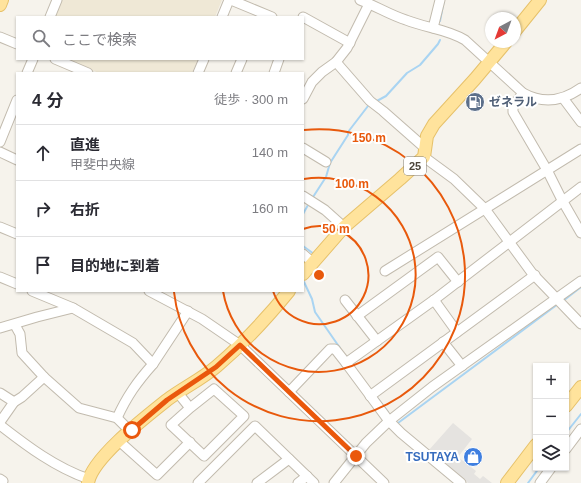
<!DOCTYPE html>
<html lang="ja">
<head>
<meta charset="utf-8">
<style>
  body { margin:0; font-family:Arial,"Noto Sans JP",sans-serif; background:#f7f7f7; color:#2b2b33 }
  .controls { position:absolute; right:12px; bottom:12px; display:grid; overflow:hidden; border-radius:0px; box-shadow:0 1px 3px #0004 }
  .controls button { width:36px; height:36px; display:grid; place-items:center; padding:0; border:0; border-bottom:1px solid #e1e1e2; background:#fff; color:#2b2b33; font:20px sans-serif }
  .compass { position:absolute; left:485px; top:12px; width:36px; height:36px; border-radius:50%; background:#fff; box-shadow:0 1px 3px #0004; rotate:221deg }
  .stop { position:absolute; width:12px; height:12px; margin:-9px; border:3px solid #ea580c; border-radius:50%; background:#fff }
  .stop.end { background:#ea580c; border-color:#fff; box-shadow:0 1px 4px #0008 }
  .list { margin:0; padding:0; list-style:none }
  h2 { display:flex; justify-content:space-between; align-items:center; height:52px; margin:0; padding:0 16px; font-size:17px }
  h2 small { font-size:13px; font-weight:400; color:#7c7c81 }
  .list li { display:grid; grid-template-columns:26px 1fr auto; gap:12px; align-items:center; box-sizing:border-box; height:56px; padding:0 16px; border-top:1px solid #e1e1e2 }
  .list b { display:block; font-size:15px; white-space:nowrap }
  .list p { margin:0; font-size:13px; white-space:nowrap; color:#7c7c81 }
  .list em { font-size:13px; font-style:normal; color:#7c7c81 }
  .icon { flex:none; width:22px; height:22px; fill:none; stroke:currentColor; stroke-width:2; stroke-linecap:round; stroke-linejoin:round }
  .map { position:relative; flex:none; width:581px; height:483px; overflow:hidden }
  .search { position:absolute; background:#fff; box-shadow:0 1px 3px #0004; left:16px; top:16px; width:288px; height:44px; display:flex; align-items:center; gap:10px; box-sizing:border-box; padding:0 14px; border-radius:0px; color:#7c7c81; font-size:15px }
  .panel { position:absolute; background:#fff; box-shadow:0 1px 3px #0004; left:16px; top:72px; width:288px; height:220px; border-radius:0px }
  .map>svg:first-child { display:block }
</style>
</head>
<body>
<div class="map">
<svg width="581" height="483" viewBox="0 0 581 483">
  <rect width="100%" height="100%" fill="#f6f3ec"/>
  <!-- education -->
  <g fill="#efe8d6">
    <polygon points="62,0 222,0 215,17 54,17"/>
    <polygon points="65,59 198,59 192,73 99,73"/>
  </g>
  <!-- parking -->
  <polygon fill="#e5e3e0" points="453,423 472,439 458,457 476,471 474,474 480,479 483,476 492,483 468,483 429,450"/>
  <g fill="none" stroke-linecap="round" stroke-linejoin="round">
    <!-- stream -->
    <g stroke="#a9d4f2" stroke-width="2">
      <polyline points="440,21 444,0"/>
      <polyline points="375,102 386,96 407,73 420,65 438,44 440,40"/>
      <polyline points="313,197 326,177 330,163 348,135 348,132 368,106"/>
      <polyline points="303,214 308,205"/>
      <polyline points="303,246 314,254 314,255"/>
      <polyline points="304,282 312,299 315,312 340,348"/>
      <polyline points="563,301 581,287"/>
      <polyline points="375,395 388,412"/>
      <polyline points="398,423 558,304"/>
      <polyline points="566,433 581,414"/>
      <polyline points="528,483 539,468"/>
    </g>
    <defs>
      <g id="minor">
        <polyline points="231,0 272,17"/>
        <path d="M360 0C376 6 390 15 406 20 426 28 447 29 465 40L523 93C543 104 563 101 581 88"/>
        <polyline points="50,17 57,0"/>
        <polyline points="222,17 229,0"/>
        <polyline points="303,17 350,43"/>
        <polyline points="433,28 440,0"/>
        <polyline points="0,37 17,44"/>
        <polyline points="55,59 88,73"/>
        <polyline points="336,62 370,101 383,111 425,148"/>
        <polyline points="27,73 33,59"/>
        <polyline points="198,73 204,59"/>
        <polyline points="236,73 242,59"/>
        <polyline points="274,73 279,59"/>
        <polyline points="523,93 513,106 513,112 547,170 562,200 581,233"/>
        <polyline points="563,98 581,122"/>
        <polyline points="303,99 312,82 322,72 336,62 347,48 369,4"/>
        <polyline points="0,142 17,100"/>
        <polyline points="303,148 326,162"/>
        <polyline points="0,152 17,160"/>
        <polyline points="424,157 454,179 485,209 532,273 581,324"/>
        <polyline points="303,196 325,210 344,227"/>
        <polyline points="0,227 17,234"/>
        <polyline points="303,254 313,263"/>
        <polyline points="385,271 581,149"/>
        <polyline points="0,277 17,284"/>
        <polyline points="32,291 73,308 133,343 153,364 188,311"/>
        <polyline points="149,291 202,319 240,345 384,483"/>
        <polyline points="345,300 377,341"/>
        <polyline points="434,300 457,332"/>
        <polyline points="357,316 438,257 458,282"/>
        <polyline points="15,325 20,334 22,353 44,377 79,408 117,418 130,431"/>
        <polyline points="0,328 37,317 73,308"/>
        <polyline points="443,342 462,366"/>
        <polyline points="289,392 330,349 335,349 346,363"/>
        <polyline points="0,393 14,402"/>
        <polyline points="178,393 190,408 214,389 244,416 204,456 171,425 190,408"/>
        <polyline points="370,396 535,275"/>
        <path d="M117 418C127 396 137 382 153 364"/>
        <polyline points="0,422 14,402 22,397 44,377"/>
        <path d="M0 425C27 446 56 468 89 479"/>
        <polyline points="119,441 157,475 190,442"/>
        <polyline points="566,449 581,429"/>
        <polyline points="0,479 3,481"/>
        <polyline points="198,483 255,426 314,483"/>
        <polyline points="257,483 289,459"/>
        <polyline points="298,483 307,476"/>
        <polyline points="334,483 366,443 389,421 432,387 581,281"/>
        <polyline points="461,483 401,433 389,421 346,363 434,300 581,187"/>
        <polyline points="540,483 551,468"/>
      </g>
      <g id="major">
        <polyline points="0,5 2,0"/>
        <polyline points="515,31 540,0"/>
        <polyline points="303,274 344,227 400,179 424,157 427,136 434,124 475,79 506,42"/>
        <polyline points="566,406 581,387"/>
        <path d="M88 483C92 458 147 416 167 400 183 388 202 379 217 366 244 343 267 318 289 291"/>
        <polyline points="507,483 536,445"/>
      </g>
    </defs>
    <!-- minor casing -->
    <use href="#minor" stroke="#c2bbae" stroke-width="11"/>
    <!-- major casing -->
    <use href="#major" stroke="#e6c16a" stroke-width="14"/>
    <!-- minor -->
    <use href="#minor" stroke="#fff" stroke-width="9"/>
    <!-- major -->
    <use href="#major" stroke="#ffe39c" stroke-width="12"/>
  </g>
  <g fill="none" stroke-linecap="round" stroke-linejoin="round">
    <!-- route -->
    <polyline stroke="#ea580c" stroke-width="5" points="132,430 167,400 216,367 240,345 356,456"/>
  </g>
  <!-- distance rings -->
  <g fill="none" stroke="#e8590c" stroke-width="2">
    <path d="M303 229A49 49 0 1 1 273 291"/>
    <path d="M304 179A97 97 0 1 1 223 291"/>
    <path d="M304 130A146 146 0 1 1 174 292"/>
  </g>
  <!-- icons -->
  <defs>
    <symbol id="fuel-disc" viewBox="-11 -11 22 22"><circle r="9.5" fill="#5c6f8a" stroke="#fff"/><path d="M-5.5-6h7V0h2V4h1.3V-2.5L3-4.5l.8-.8L6-3V5H2.5V1h-1V6h-7ZM-4.2-4.7v3.2H.2V-4.7Z" fill="#fff"/></symbol>
    <symbol id="shop-disc" viewBox="-11 -11 22 22"><circle r="9.5" fill="#3f7fe0" stroke="#fff"/><path d="M-5-2.5h2.3a2.7 3.5 0 0 1 5.4 0H5L5.5 6h-11ZM-1.5-2.5h3a1.5 2.3 0 0 0-3 0Z" fill="#fff"/></symbol>
  </defs>
  <g fill-rule="evenodd">
    <use href="#fuel-disc" x="464" y="91" width="22" height="22"/>
    <use href="#shop-disc" x="462" y="446" width="22" height="22"/>
  </g>
  <g text-anchor="middle" stroke-width="4" stroke-linejoin="round" paint-order="stroke">
    <!-- shield labels -->
    <rect fill="#fff" stroke="#817c74" stroke-width="1" x="404" y="157" width="22" height="18" rx="3"/>
    <g font-size="11" font-weight="bold" fill="#4b4439">
      <text x="415" y="170">25</text>
    </g>
    <!-- service labels -->
    <g font-size="12" font-weight="bold" fill="#4e5e75" stroke="#fff" text-anchor="start">
      <text x="489" y="106">ゼネラル</text>
    </g>
    <!-- shop labels -->
    <g font-size="12" font-weight="bold" fill="#366cbe" stroke="#fff" text-anchor="end">
      <text x="459" y="461">TSUTAYA</text>
    </g>
  </g>
  <circle cx="319" cy="275" r="6" fill="#e8590c" stroke="#fff" stroke-width="2"/>
  <g font-size="12" text-anchor="middle" font-weight="bold" fill="#e8590c" stroke="#fff" stroke-width="4" stroke-linejoin="round" paint-order="stroke">
    <text x="369" y="142">150 m</text>
    <text x="352" y="188">100 m</text>
    <text x="336" y="233">50 m</text>
  </g>
</svg>
<div class="controls">
<button>+</button>
<button>−</button>
<button><svg class="icon" aria-label="layers" viewBox="0 0 24 24"><path d="M12 4l9 5-9 5-9-5zM3 14l9 5 9-5"/></svg></button>
</div>
<svg class="compass" viewBox="-18 -18 36 36"><path d="M0-13l5 13h-10z" fill="#e53935"/><path d="M0 13l5-13h-10z" fill="#7c7c81"/></svg>
<div class="stop" style="left:132px;top:430px"></div>
<div class="stop end" style="left:356px;top:456px"></div>
<div class="search"><svg class="icon" aria-label="search" viewBox="0 0 24 24"><circle cx="10" cy="10" r="6"/><path d="M15 15l6 6"/></svg>ここで検索</div>
<section class="panel">
<h2>4 分<small>徒歩 · 300 m</small></h2>
<ul class="list">
<li><svg class="icon" aria-label="ahead" viewBox="0 0 24 24"><path d="M12 20V5M6 11l6-6 6 6"/></svg><div><b>直進</b><p>甲斐中央線</p></div><em>140 m</em></li>
<li><svg class="icon" aria-label="right" viewBox="0 0 24 24"><path d="M7 20v-9h11M14 6l5 5-5 5"/></svg><div><b>右折</b></div><em>160 m</em></li>
<li><svg class="icon" aria-label="arrive" viewBox="0 0 24 24"><path d="M6 21V4h12l-3 4 3 4H6"/></svg><div><b>目的地に到着</b></div></li>
</ul>
</section>
</div>
</body>
</html>
